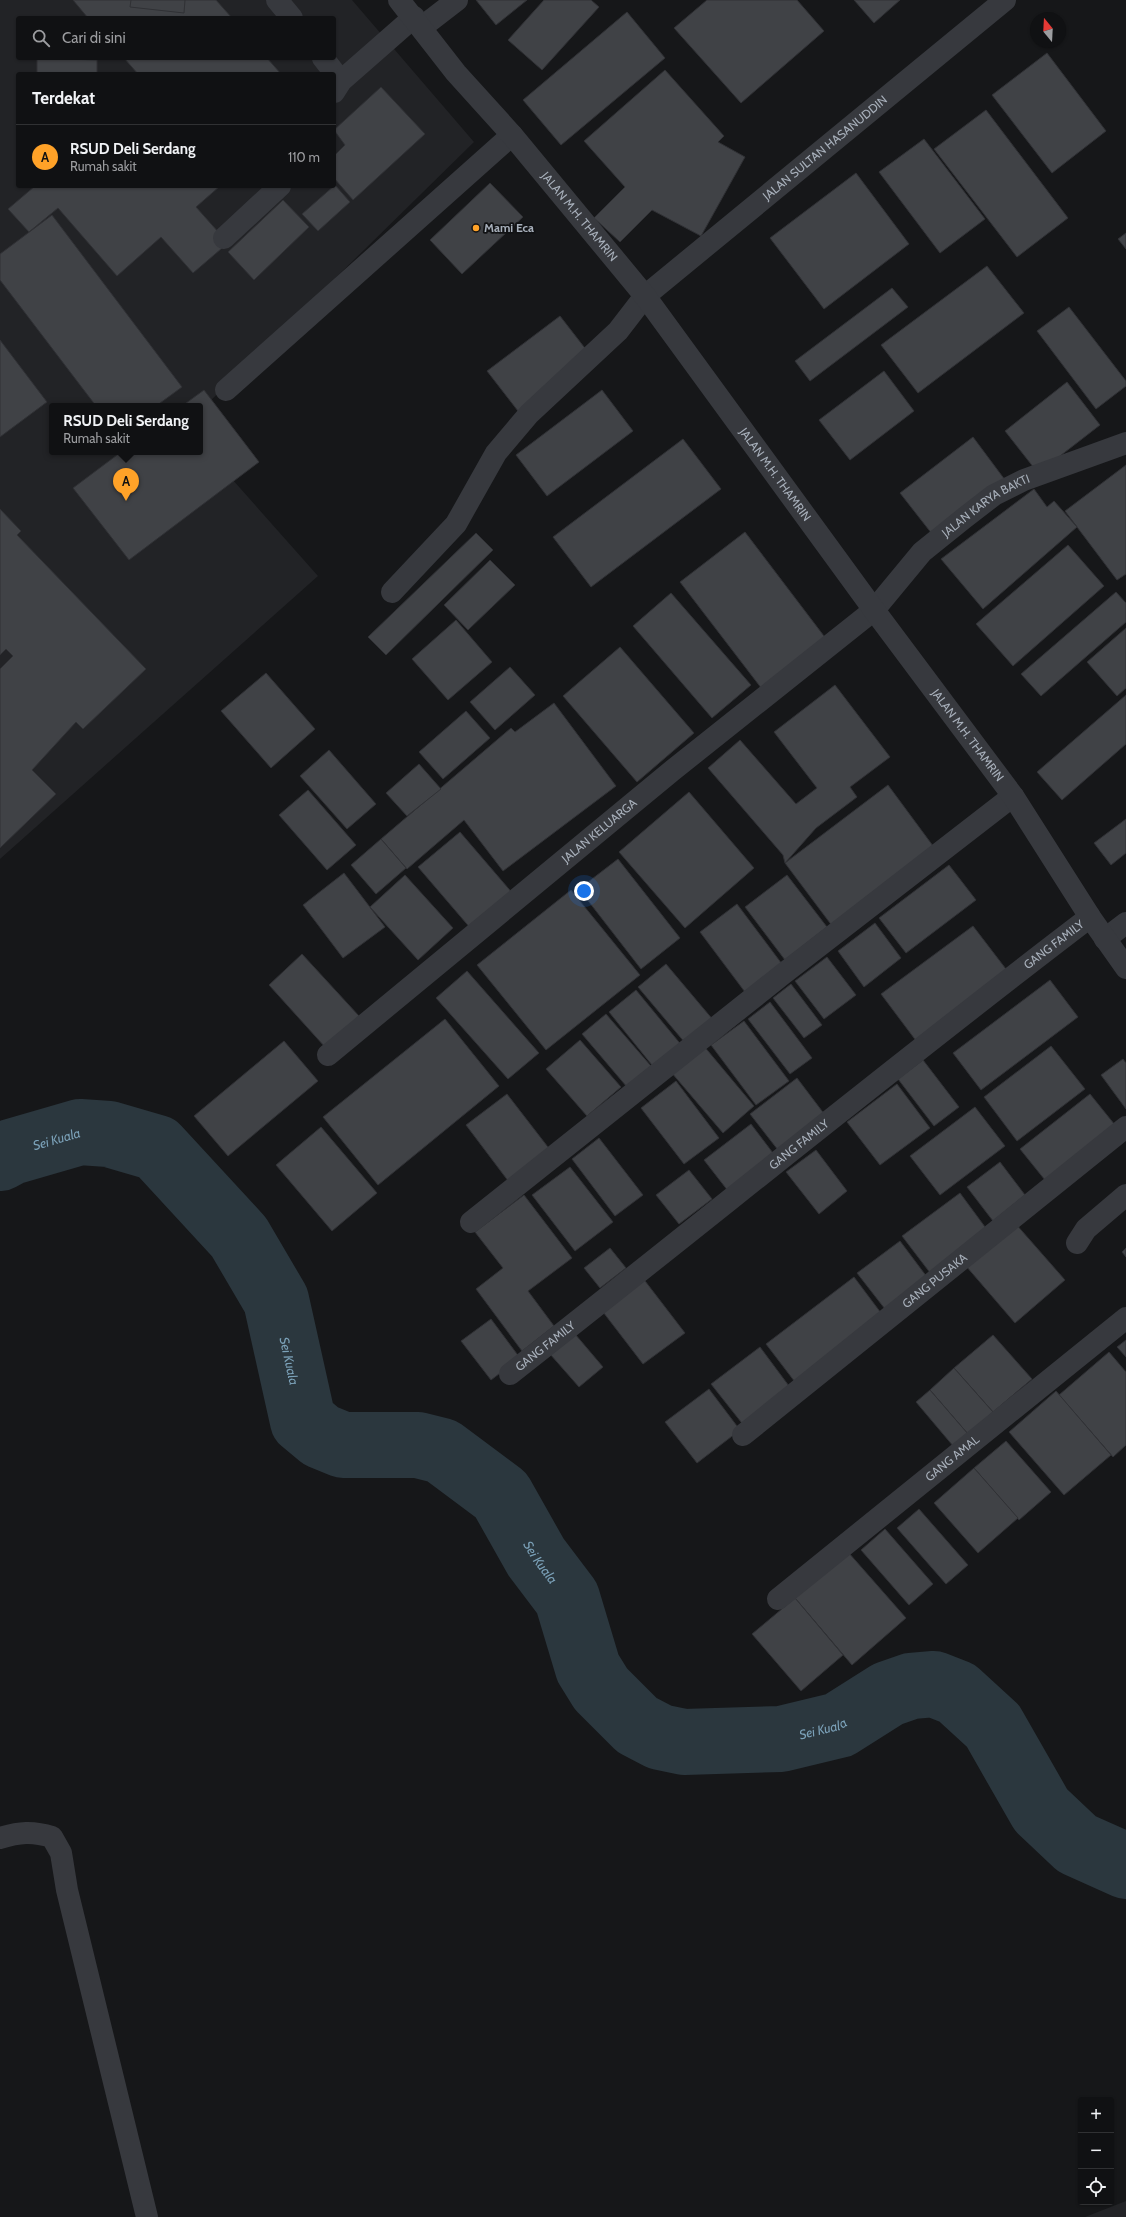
<!DOCTYPE html>
<html lang="id">
<head>
<meta charset="utf-8">
<style>
  body { margin:0; font-family:Cabin,sans-serif; background:#191a1c; color:#f1f3f6 }
  .controls { position:absolute; right:12px; bottom:12px; display:grid; overflow:hidden; border-radius:4px; box-shadow:0 1px 3px #0004 }
  .controls button { width:36px; height:36px; display:grid; place-items:center; padding:0; border:0; border-bottom:1px solid #303133; background:#101113; color:#f1f3f6; font:20px sans-serif }
  .compass { position:absolute; left:1030px; top:12px; width:36px; height:36px; border-radius:50%; background:#101113; box-shadow:0 1px 3px #0004; rotate:342deg }
  .you { position:absolute; left:584px; top:891px; width:14px; height:14px; margin:-10px; border:3px solid #fff; border-radius:50%; background:#1a73e8; box-shadow:0 0 0 6px #1a73e833 }
  .badge { display:grid; place-items:center; width:26px; height:26px; border-radius:50%; background:#ffa228; color:#111; font-size:13px; font-weight:700 }
  .pin { position:absolute; translate:-50% -33px; filter:drop-shadow(0 1px 2px #0008) }
  .pin::after { content:''; position:absolute; top:21px; width:14px; height:12px; background:inherit; clip-path:polygon(0 0,100% 0,50% 100%) }
  .popup { position:absolute; left:49px; top:403px; width:154px; height:52px; box-sizing:border-box; display:grid; place-content:center; border-radius:4px; background:#101113; filter:drop-shadow(0 1px 3px #0005); font-size:13px; white-space:nowrap; color:#9c9da0 }
  .popup b { font-size:15px; color:#f1f3f6 }
  .popup::after { content:''; position:absolute; left:50%; top:100%; margin-left:-8px; border:8px solid transparent; border-top-color:#101113 }
  .list { margin:0; padding:0; list-style:none }
  h2 { display:flex; justify-content:space-between; align-items:center; height:52px; margin:0; padding:0 16px; font-size:17px }
  h2 small { font-size:13px; font-weight:400; color:#9c9da0 }
  .list li { display:grid; grid-template-columns:26px 1fr auto; gap:12px; align-items:center; box-sizing:border-box; height:64px; padding:0 16px; border-top:1px solid #303133 }
  .list b { display:block; font-size:15px; white-space:nowrap }
  .list p { margin:0; font-size:13px; white-space:nowrap; color:#9c9da0 }
  .list em { font-size:13px; font-style:normal; color:#9c9da0 }
  .icon { flex:none; width:22px; height:22px; fill:none; stroke:currentColor; stroke-width:2; stroke-linecap:round; stroke-linejoin:round }
  .map { position:relative; flex:none; width:1126px; height:2217px; overflow:hidden }
  .search { position:absolute; background:#101113; box-shadow:0 1px 3px #0004; left:16px; top:16px; width:320px; height:44px; display:flex; align-items:center; gap:10px; box-sizing:border-box; padding:0 14px; border-radius:4px; color:#9c9da0; font-size:15px }
  .panel { position:absolute; background:#101113; box-shadow:0 1px 3px #0004; left:16px; top:72px; width:320px; height:116px; border-radius:4px }
  .map>svg:first-child { display:block }
</style>
</head>
<body>
<div class="map">
<svg width="1126" height="2217" viewBox="0 0 1126 2217">
  <rect width="100%" height="100%" fill="#161719"/>
  <!-- built -->
  <g fill="#222326" fill-rule="evenodd">
    <path d="M0 0H352L474 142 200 411V406H52V452H200V443L318 576 0 859ZM18 18H334V58H18ZM18 74H334V186H18Z"/>
    <polygon points="1126,2201 1126,2217 1085,2217"/>
  </g>
  <g fill="none" stroke-linecap="round" stroke-linejoin="round">
    <!-- river -->
    <path stroke="#2b373e" stroke-width="66" id="s1" d="M0 1158 11 1152 80 1132 109 1134 157 1148 239 1237 276 1300 303 1421 321 1436 343 1445H418L442 1451 501 1495 536 1557 567 1598 588 1668 601 1689 637 1725 660 1737 684 1742 781 1739 839 1725 888 1694 911 1686 934 1684 957 1693 993 1726 1041 1810 1077 1844 1126 1866"/>
  </g>
  <!-- building -->
  <g fill="#404246" stroke="#303135">
    <polygon points="73,0 216,0 232,18 88,18"/>
    <polygon points="131,0 185,0 184,13 130,7"/>
    <polygon points="476,0 527,0 496,25"/>
    <polygon points="544,0 591,0 599,7 542,70 508,40"/>
    <polygon points="707,0 797,0 824,31 741,103 674,28"/>
    <polygon points="854,0 900,0 874,23"/>
    <polygon points="627,12 665,58 561,145 523,100"/>
    <polygon points="1047,53 1106,131 1052,173 992,95"/>
    <polygon points="37,58 97,60 97,74 37,74"/>
    <polygon points="124,58 267,58 281,74 138,74"/>
    <polygon points="665,70 724,136 718,142 745,157 701,236 652,210 620,242 594,218 625,187 584,141"/>
    <polygon points="381,87 425,134 353,200 334,178 334,156 345,145 334,130"/>
    <polygon points="986,110 1068,218 1017,257 934,149"/>
    <polygon points="924,139 985,219 940,253 879,172"/>
    <polygon points="856,173 909,244 824,309 770,238"/>
    <polygon points="490,183 523,217 462,274 430,240"/>
    <polygon points="335,185 350,202 318,231 302,214"/>
    <polygon points="35,186 220,186 196,207 228,243 193,273 161,237 117,276 58,208 29,232 8,209"/>
    <polygon points="283,200 309,227 254,280 228,252"/>
    <polygon points="52,215 182,387 156,406 96,406 0,280 0,254"/>
    <polygon points="1126,233 1126,249 1118,239"/>
    <polygon points="987,266 1024,313 918,393 881,345"/>
    <polygon points="892,288 908,307 810,381 795,361"/>
    <polygon points="1069,307 1126,381 1126,386 1096,409 1037,331"/>
    <polygon points="560,316 591,356 518,411 487,371"/>
    <polygon points="0,340 47,402 0,437"/>
    <polygon points="884,371 914,411 850,460 819,420"/>
    <polygon points="1067,382 1100,425 1038,473 1005,431"/>
    <polygon points="204,390 259,462 129,560 73,488 121,452 200,452 200,406 182,406"/>
    <polygon points="602,390 633,431 547,496 516,455"/>
    <polygon points="973,437 1008,484 936,539 900,493"/>
    <polygon points="683,439 721,489 591,587 553,537"/>
    <polygon points="1126,465 1126,574 1117,580 1065,511"/>
    <polygon points="1034,489 1047,507 1054,501 1077,527 983,609 941,559"/>
    <polygon points="0,509 21,531 17,535 146,669 83,729 76,722 32,770 56,794 0,848 0,669 13,656 6,649 0,655"/>
    <polygon points="745,532 827,640 762,689 680,582"/>
    <polygon points="476,533 493,550 386,655 368,637"/>
    <polygon points="1068,545 1104,586 1013,666 976,624"/>
    <polygon points="490,560 515,585 468,630 444,605"/>
    <polygon points="1116,592 1126,603 1126,622 1041,696 1021,674"/>
    <polygon points="671,593 751,685 712,718 633,626"/>
    <polygon points="456,620 492,662 448,700 412,659"/>
    <polygon points="1126,628 1126,688 1117,696 1087,662"/>
    <polygon points="620,647 694,733 637,782 563,696"/>
    <polygon points="510,667 535,695 495,730 470,702"/>
    <polygon points="266,673 315,729 271,768 221,711"/>
    <polygon points="835,685 890,757 850,787 857,797 816,828 785,863 783,855 708,768 740,740 796,804 817,788 774,732"/>
    <polygon points="1126,695 1126,744 1062,800 1037,772"/>
    <polygon points="554,703 616,786 503,871 464,820 407,869 381,839 511,728 515,732"/>
    <polygon points="466,711 490,738 443,779 419,752"/>
    <polygon points="329,750 376,804 347,829 300,776"/>
    <polygon points="419,764 441,789 407,816 386,793"/>
    <polygon points="888,785 936,850 833,927 785,863"/>
    <polygon points="308,790 356,845 327,870 279,815"/>
    <polygon points="689,792 754,868 685,928 619,852"/>
    <polygon points="1126,819 1126,853 1111,865 1094,843"/>
    <polygon points="460,832 514,895 472,930 418,867"/>
    <polygon points="381,839 406,868 376,894 351,865"/>
    <polygon points="618,859 680,938 641,969 579,889"/>
    <polygon points="949,865 976,900 906,953 879,918"/>
    <polygon points="344,873 385,927 343,958 303,905"/>
    <polygon points="405,875 453,928 418,960 370,907"/>
    <polygon points="787,875 827,927 785,960 745,907"/>
    <polygon points="571,890 640,975 546,1050 477,965"/>
    <polygon points="737,904 782,964 745,992 700,932"/>
    <polygon points="875,923 901,958 864,987 838,951"/>
    <polygon points="973,926 1009,973 917,1042 881,994"/>
    <polygon points="302,954 359,1016 325,1047 269,985"/>
    <polygon points="827,957 856,995 824,1019 795,981"/>
    <polygon points="666,964 714,1021 686,1044 638,987"/>
    <polygon points="467,971 539,1053 508,1079 436,998"/>
    <polygon points="1050,980 1078,1017 981,1090 953,1053"/>
    <polygon points="791,984 822,1025 804,1038 773,998"/>
    <polygon points="636,990 683,1047 656,1070 609,1012"/>
    <polygon points="770,1002 812,1058 790,1074 748,1019"/>
    <polygon points="606,1014 651,1066 627,1087 582,1034"/>
    <polygon points="445,1019 499,1086 378,1185 323,1117"/>
    <polygon points="744,1021 789,1081 756,1105 711,1045"/>
    <polygon points="580,1040 621,1087 587,1116 546,1069"/>
    <polygon points="284,1041 318,1081 228,1156 194,1116"/>
    <polygon points="703,1045 754,1106 723,1133 671,1072"/>
    <polygon points="1051,1046 1085,1089 1017,1141 984,1097"/>
    <polygon points="1123,1059 1126,1063 1126,1109 1101,1075"/>
    <polygon points="923,1060 959,1107 934,1126 898,1079"/>
    <polygon points="797,1078 825,1115 778,1150 750,1114"/>
    <polygon points="676,1081 719,1138 684,1164 641,1108"/>
    <polygon points="897,1084 930,1128 880,1165 847,1122"/>
    <polygon points="507,1094 551,1151 509,1182 466,1125"/>
    <polygon points="1090,1094 1119,1130 1049,1185 1020,1149"/>
    <polygon points="975,1107 1005,1146 940,1195 910,1156"/>
    <polygon points="751,1124 779,1161 732,1196 704,1160"/>
    <polygon points="321,1127 377,1193 332,1231 276,1165"/>
    <polygon points="599,1138 643,1195 615,1216 572,1159"/>
    <polygon points="816,1150 847,1191 819,1214 786,1172"/>
    <polygon points="1000,1162 1025,1195 993,1221 967,1187"/>
    <polygon points="570,1167 613,1222 575,1251 532,1195"/>
    <polygon points="689,1170 712,1199 679,1224 656,1195"/>
    <polygon points="960,1193 988,1231 931,1274 902,1236"/>
    <polygon points="524,1195 572,1258 528,1291 554,1326 522,1351 476,1289 503,1268 475,1232"/>
    <polygon points="1015,1223 1065,1280 1015,1323 966,1266"/>
    <polygon points="900,1241 927,1277 885,1309 857,1273"/>
    <polygon points="610,1248 626,1268 600,1288 584,1268"/>
    <polygon points="1126,1248 1126,1257 1122,1252"/>
    <polygon points="642,1277 685,1333 643,1364 600,1308"/>
    <polygon points="854,1277 881,1313 795,1382 766,1344"/>
    <polygon points="491,1319 520,1358 491,1380 461,1341"/>
    <polygon points="575,1334 603,1367 579,1387 550,1354"/>
    <polygon points="993,1335 1032,1379 993,1412 954,1368"/>
    <polygon points="1126,1340 1126,1357 1117,1347"/>
    <polygon points="760,1347 789,1386 745,1427 711,1384"/>
    <polygon points="1109,1352 1126,1372 1126,1445 1113,1457 1059,1395"/>
    <polygon points="954,1368 993,1412 968,1434 930,1390"/>
    <polygon points="709,1389 740,1430 697,1463 665,1422"/>
    <polygon points="930,1390 968,1434 954,1447 916,1402"/>
    <polygon points="1056,1391 1111,1455 1064,1495 1009,1432"/>
    <polygon points="1006,1441 1051,1492 1019,1520 974,1468"/>
    <polygon points="974,1468 1018,1518 978,1553 934,1503"/>
    <polygon points="919,1509 968,1565 946,1584 897,1528"/>
    <polygon points="885,1529 933,1584 909,1605 861,1550"/>
    <polygon points="848,1552 906,1618 852,1665 795,1598"/>
    <polygon points="795,1598 843,1655 801,1691 752,1634"/>
  </g>
  <g fill="none" stroke-linecap="round" stroke-linejoin="round">
    <!-- service -->
    <g stroke="#37393e" stroke-width="22">
      <polyline points="277,0 292,18"/>
      <polyline points="323,58 341,81"/>
      <polyline points="334,92 341,81 414,17"/>
      <polyline points="224,238 280,186"/>
      <path d="M0 1838C19 1832 33 1831 52 1837L61 1853 67 1890 147 2217"/>
    </g>
    <!-- minor -->
    <g stroke="#37393e" stroke-width="22">
      <polyline points="422,27 457,0"/>
      <polyline points="226,390 512,135"/>
      <path id="s2" d="M392 592 456 524 496 453 529 414 618 331 645 296 1005 0"/>
      <polyline points="1105,939 1126,923"/>
      <path id="s3" d="M328 1055 673 770 874 610 922 552 963 519 994 495 1024 480 1126 443"/>
      <polyline points="471,1222 783,974 1013,796"/>
      <polyline points="1077,1243 1086,1229 1126,1195"/>
      <path id="s4" d="M510 1374C704 1222 894 1066 1090 917"/>
      <path id="s5" d="M743 1435 1126 1127"/>
      <path id="s6" d="M778 1599 1126 1318"/>
    </g>
    <!-- tertiary -->
    <path stroke="#37393e" stroke-width="22" id="s7" d="M399 0 456 73 512 135 645 296 874 610 1013 796 1090 917 1126 968"/>
  </g>
  <!-- markers -->
  <circle fill="#ffa228" stroke="#111214" stroke-width="1.5" cx="476" cy="228" r="4"/>
  <g text-anchor="middle" stroke-width="3.5" stroke-linejoin="round" paint-order="stroke">
    <!-- street labels -->
    <g font-size="12" fill="#a7afba" stroke="#111214">
      <text dy="4" stroke="none"><textPath href="#s2" startOffset="625">JALAN SULTAN HASANUDDIN</textPath></text>
      <text dy="4" stroke="none"><textPath href="#s7" startOffset="282">JALAN M.H. THAMRIN</textPath></text>
      <text dy="4" stroke="none"><textPath href="#s7" startOffset="606">JALAN M.H. THAMRIN</textPath></text>
      <text dy="4" stroke="none"><textPath href="#s3" startOffset="859">JALAN KARYA BAKTI</textPath></text>
      <text dy="4" stroke="none"><textPath href="#s7" startOffset="930">JALAN M.H. THAMRIN</textPath></text>
      <text dy="4" stroke="none"><textPath href="#s3" startOffset="352">JALAN KELUARGA</textPath></text>
      <text dy="4" stroke="none"><textPath href="#s4" startOffset="693">GANG FAMILY</textPath></text>
      <text dy="4" stroke="none"><textPath href="#s4" startOffset="369">GANG FAMILY</textPath></text>
      <text dy="4" stroke="none"><textPath href="#s5" startOffset="246">GANG PUSAKA</textPath></text>
      <text dy="4" stroke="none"><textPath href="#s4" startOffset="45">GANG FAMILY</textPath></text>
      <text dy="4" stroke="none"><textPath href="#s6" startOffset="224">GANG AMAL</textPath></text>
    </g>
    <!-- poi labels -->
    <g font-size="12" font-weight="bold" fill="#a7afba" stroke="#111214" text-anchor="start">
      <text x="484" y="232">Mami Eca</text>
    </g>
    <!-- water labels -->
    <g font-size="13" font-style="italic" fill="#7ba1b8" stroke="#111214">
      <text dy="5" stroke="none"><textPath href="#s1" startOffset="60">Sei Kuala</textPath></text>
      <text dy="5" stroke="none"><textPath href="#s1" startOffset="420">Sei Kuala</textPath></text>
      <text dy="5" stroke="none"><textPath href="#s1" startOffset="780">Sei Kuala</textPath></text>
      <text dy="5" stroke="none"><textPath href="#s1" startOffset="1164">Sei Kuala</textPath></text>
    </g>
  </g>
</svg>
<div class="controls">
<button>+</button>
<button>−</button>
<button><svg class="icon" aria-label="locate" viewBox="0 0 24 24"><circle cx="12" cy="12" r="6"/><path d="M12 2v4M12 18v4M2 12h4M18 12h4"/></svg></button>
</div>
<svg class="compass" viewBox="-18 -18 36 36"><path d="M0-13l5 13h-10z" fill="#e53935"/><path d="M0 13l5-13h-10z" fill="#9c9da0"/></svg>
<div class="you"></div>
<div class="pin badge" style="left:126px;top:501px">A</div>
<div class="popup"><b>RSUD Deli Serdang</b>Rumah sakit</div>
<div class="search"><svg class="icon" aria-label="search" viewBox="0 0 24 24"><circle cx="10" cy="10" r="6"/><path d="M15 15l6 6"/></svg>Cari di sini</div>
<section class="panel">
<h2>Terdekat<small></small></h2>
<ul class="list">
<li><span class="badge">A</span><div><b>RSUD Deli Serdang</b><p>Rumah sakit</p></div><em>110 m</em></li>
</ul>
</section>
</div>
</body>
</html>
